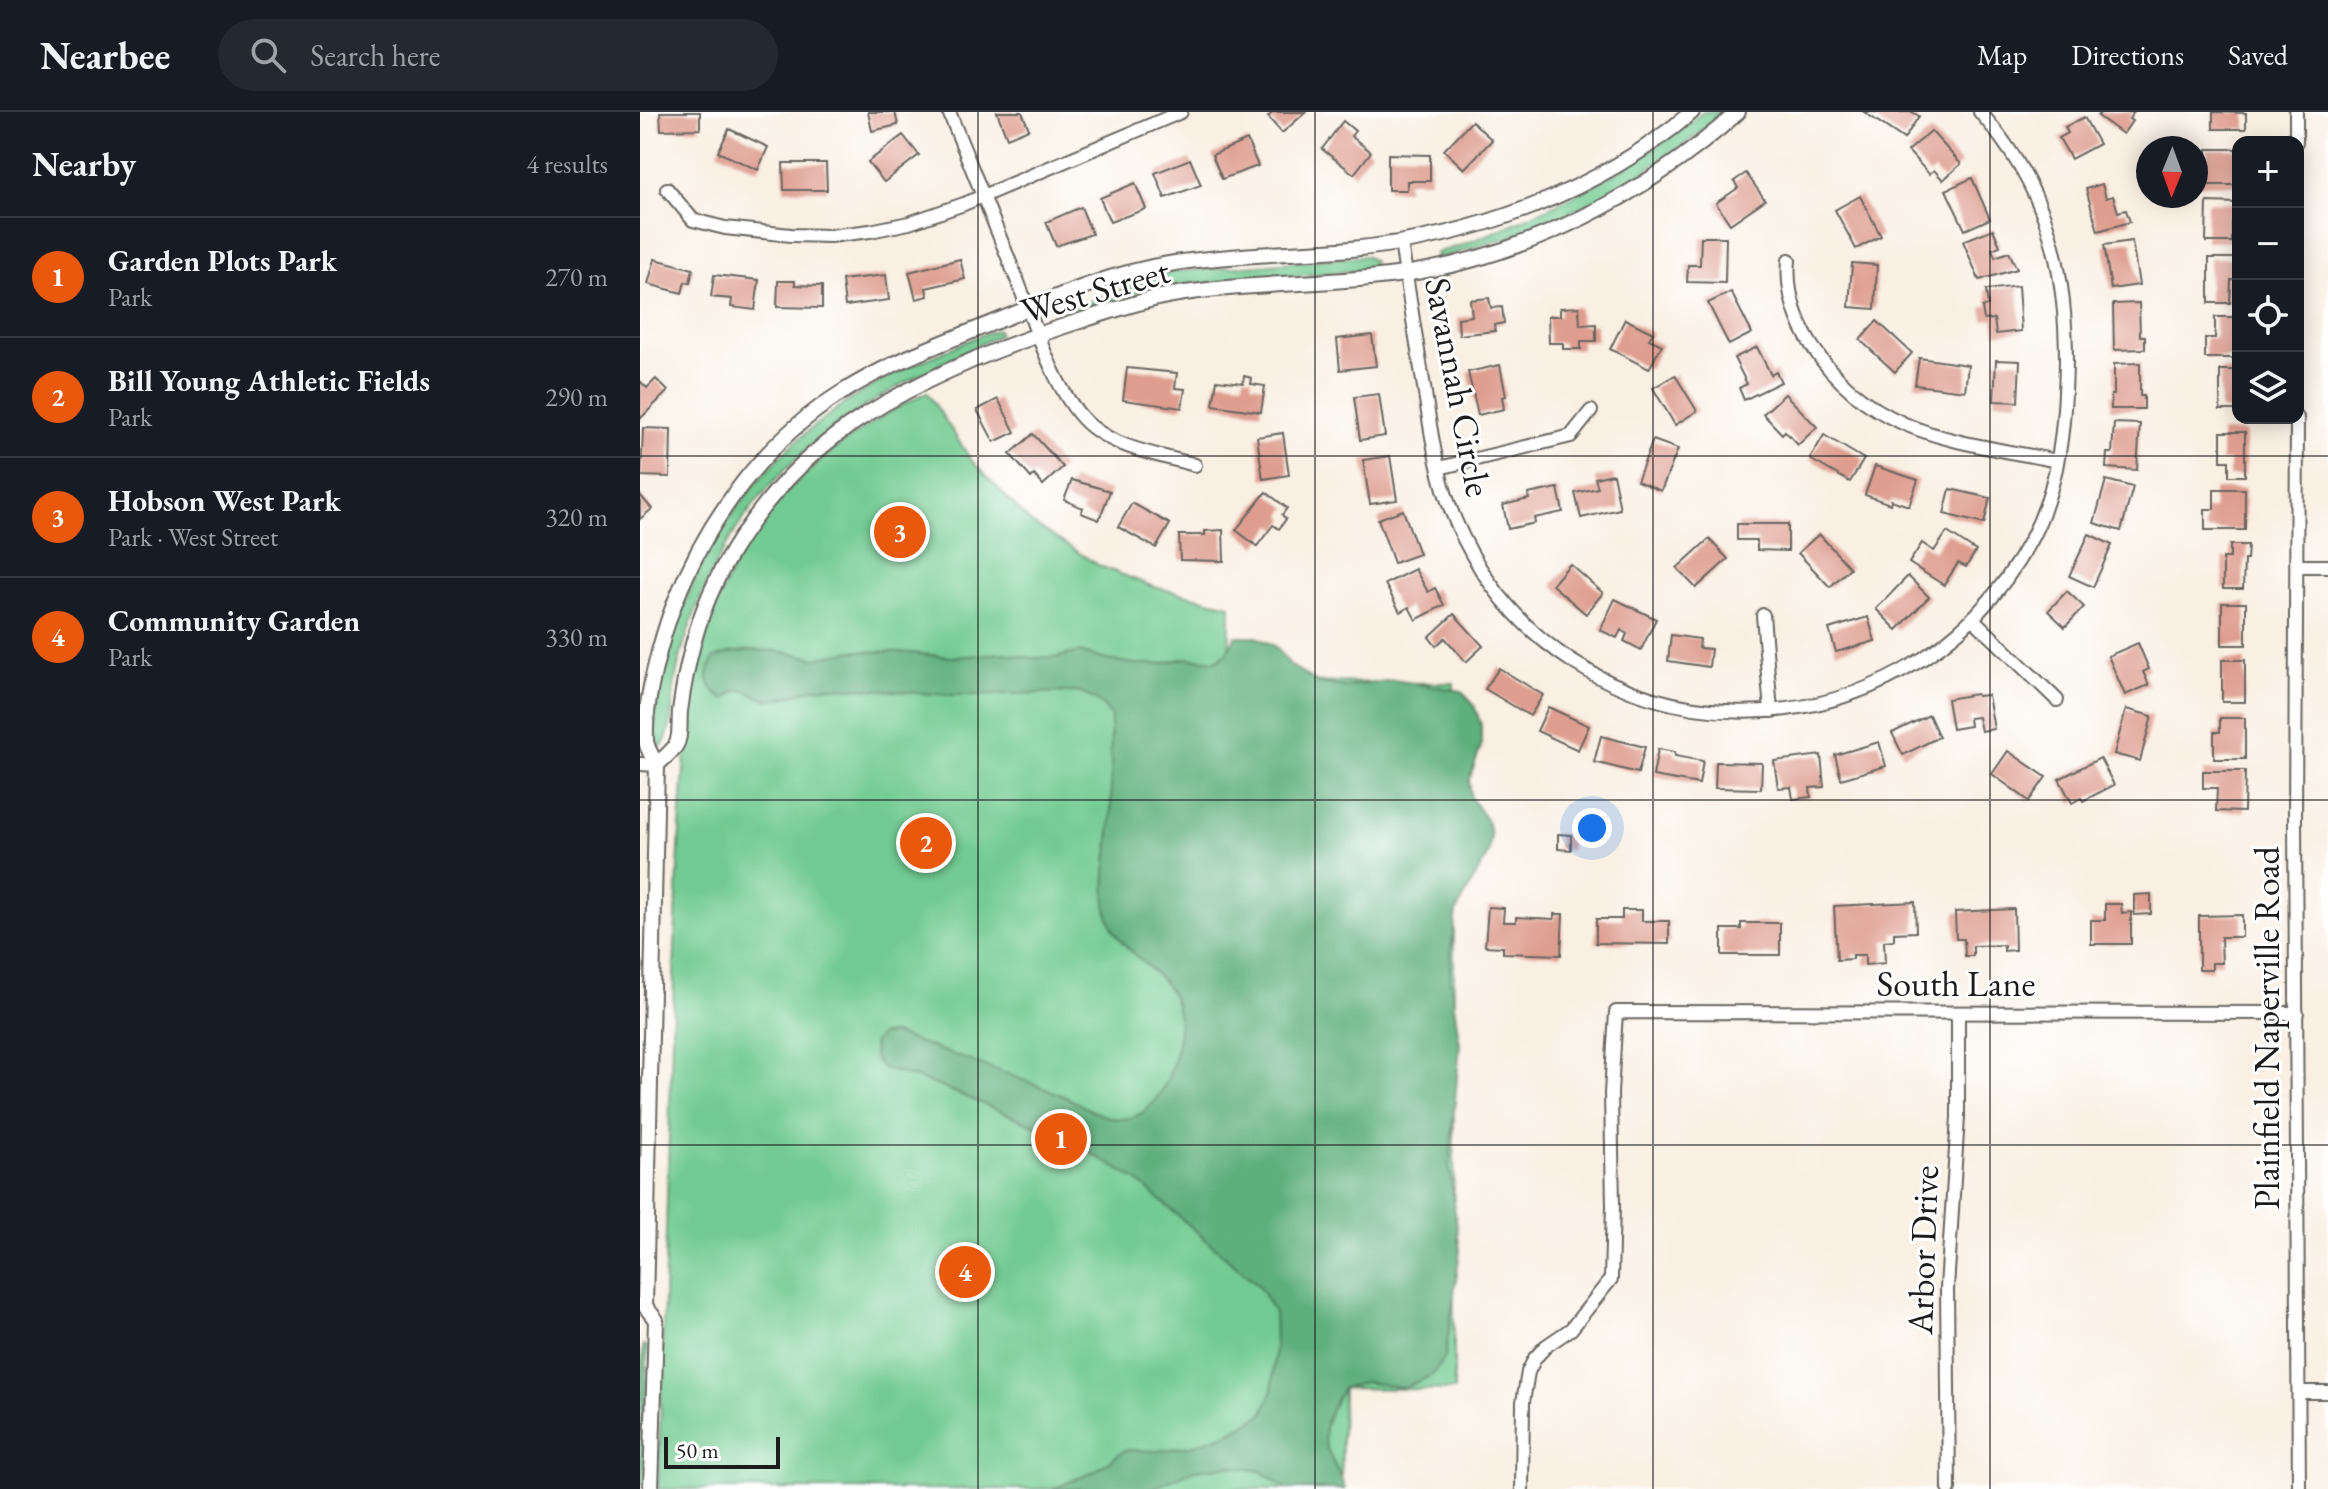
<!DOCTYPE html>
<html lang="en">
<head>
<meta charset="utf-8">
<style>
  body { margin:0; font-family:"EB Garamond",serif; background:#242831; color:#f1f3f6 }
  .controls { position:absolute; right:24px; top:24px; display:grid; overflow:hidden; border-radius:16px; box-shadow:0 4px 20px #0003 }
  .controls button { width:72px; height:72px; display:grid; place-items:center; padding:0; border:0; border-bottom:2px solid #363941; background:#171b24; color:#f1f3f6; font:40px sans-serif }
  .compass { position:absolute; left:1496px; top:24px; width:72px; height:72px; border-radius:50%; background:#171b24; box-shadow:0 4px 20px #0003; rotate:181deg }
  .scale { position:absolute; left:24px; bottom:20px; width:116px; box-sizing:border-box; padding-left:8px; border:4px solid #1c1c1c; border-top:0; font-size:22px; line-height:28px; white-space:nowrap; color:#1c1c1c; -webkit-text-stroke:6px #fff; paint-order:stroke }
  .you { position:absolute; left:952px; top:716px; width:28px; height:28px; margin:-20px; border:6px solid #fff; border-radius:50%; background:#1a73e8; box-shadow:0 0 0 12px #1a73e833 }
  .badge { display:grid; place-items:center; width:52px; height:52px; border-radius:50%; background:#ea580c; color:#fff; font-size:26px; font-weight:700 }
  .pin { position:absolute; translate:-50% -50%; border:4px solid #fff; box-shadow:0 2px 8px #0006 }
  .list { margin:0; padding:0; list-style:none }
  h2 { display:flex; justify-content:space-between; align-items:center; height:104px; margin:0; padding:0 32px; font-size:34px }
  h2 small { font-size:26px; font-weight:400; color:#9ea1a6 }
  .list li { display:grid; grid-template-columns:52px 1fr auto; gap:24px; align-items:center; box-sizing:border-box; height:120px; padding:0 32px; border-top:2px solid #363941 }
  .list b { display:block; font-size:30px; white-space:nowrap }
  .list p { margin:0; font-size:26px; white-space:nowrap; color:#9ea1a6 }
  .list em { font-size:26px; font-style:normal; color:#9ea1a6 }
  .icon { flex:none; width:44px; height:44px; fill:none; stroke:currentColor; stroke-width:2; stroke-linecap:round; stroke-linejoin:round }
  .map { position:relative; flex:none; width:1688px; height:1377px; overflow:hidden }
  header { display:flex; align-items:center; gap:48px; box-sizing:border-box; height:112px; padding:0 40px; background:#171b24; border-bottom:2px solid #363941 }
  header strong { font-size:38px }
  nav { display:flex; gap:44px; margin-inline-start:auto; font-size:28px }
  .search { width:560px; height:72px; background:#242831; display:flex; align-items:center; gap:20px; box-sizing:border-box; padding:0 28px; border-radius:44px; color:#9ea1a6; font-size:30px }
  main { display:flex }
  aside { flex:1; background:#171b24 }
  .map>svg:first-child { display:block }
</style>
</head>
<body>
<header>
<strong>Nearbee</strong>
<div class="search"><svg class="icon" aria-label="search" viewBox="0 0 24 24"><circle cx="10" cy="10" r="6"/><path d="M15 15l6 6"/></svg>Search here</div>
<nav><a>Map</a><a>Directions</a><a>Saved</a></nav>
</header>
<main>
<aside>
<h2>Nearby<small>4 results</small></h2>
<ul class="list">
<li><span class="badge">1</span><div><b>Garden Plots Park</b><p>Park</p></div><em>270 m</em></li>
<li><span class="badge">2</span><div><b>Bill Young Athletic Fields</b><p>Park</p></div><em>290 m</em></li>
<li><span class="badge">3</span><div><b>Hobson West Park</b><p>Park · West Street</p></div><em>320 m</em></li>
<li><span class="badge">4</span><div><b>Community Garden</b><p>Park</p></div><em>330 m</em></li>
</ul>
</aside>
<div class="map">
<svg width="1688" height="1377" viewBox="0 0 1688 1377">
  <rect width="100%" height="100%" fill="#fff"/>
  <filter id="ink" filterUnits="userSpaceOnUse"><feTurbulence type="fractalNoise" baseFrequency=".0125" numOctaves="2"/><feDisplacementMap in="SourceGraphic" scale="16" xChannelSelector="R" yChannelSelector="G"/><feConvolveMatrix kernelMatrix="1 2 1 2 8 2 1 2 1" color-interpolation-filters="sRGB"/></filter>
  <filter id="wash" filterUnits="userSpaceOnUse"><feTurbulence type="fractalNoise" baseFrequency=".006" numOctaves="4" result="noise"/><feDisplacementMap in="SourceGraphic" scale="32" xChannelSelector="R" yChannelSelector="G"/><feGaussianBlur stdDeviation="1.8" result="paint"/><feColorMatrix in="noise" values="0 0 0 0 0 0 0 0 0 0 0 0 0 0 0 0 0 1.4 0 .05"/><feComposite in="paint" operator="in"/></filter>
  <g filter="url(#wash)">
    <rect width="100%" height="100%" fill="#f9efe2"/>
    <!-- green -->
    <g fill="#72cb92" stroke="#477457" stroke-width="2">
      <path d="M1063 0H1086C1014 60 933 107 843 133 828 138 811 144 795 146L796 141C828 132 847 123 877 110 949 78 1002 50 1063 0Z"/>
      <polygon points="726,144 733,149 732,155 727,158 538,173 493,182 429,203 426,201 428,197 532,160"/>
      <path d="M358 218 359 223C226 287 117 344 59 490 49 516 39 543 35 571 32 588 33 608 27 625 25 631 21 635 16 639 10 611 23 553 32 526 76 390 165 297 296 243 316 234 337 223 358 218Z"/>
      <path d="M287 280 331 348 390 410 460 454 514 475 590 493 589 570 814 571V1278L703 1276 701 1377H18C23 1216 28 1055 33 894 35 830 37 765 41 701 46 616 51 545 88 466 129 379 204 322 287 280Z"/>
      <polygon points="3,1233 7,1235 4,1371 0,1375"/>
    </g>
    <!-- forest -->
    <path fill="#5daf7c" stroke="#3c664c" stroke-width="2" d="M596 524H615L635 534 651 554 679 571 705 575 754 568 822 579 834 593 841 613V634L829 669 831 686 847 709 851 724 848 742 816 800 811 837 810 866 820 933 809 1054 820 1139 805 1246 792 1263 764 1276 725 1270 703 1276C691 1296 677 1319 689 1342 695 1355 701 1363 705 1377H646L621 1359 589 1354 554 1358 511 1377H413L455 1359 485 1338 518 1339 551 1334 589 1321 622 1303 632 1280 635 1233 634 1200 618 1173 498 1069 449 1040 392 1012 294 972 242 956 234 945 233 932 240 923 254 922C309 941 365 960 419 982 439 990 459 1006 480 1007 523 1009 544 934 538 901 532 860 483 845 470 810 459 780 471 733 471 701 472 669 470 637 471 605 463 590 452 585 437 580 396 581 355 583 314 583 271 582 229 575 186 575 167 575 152 586 133 588 111 589 106 565 85 588 66 577 64 563 74 546L89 541 113 538 138 539 174 546 213 539 258 540 313 545 364 541 393 546 418 545 440 540 467 548 496 552H520L546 546 576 549 586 541Z"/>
    <g id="blocks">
      <!-- building -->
      <g fill="#de9d8f">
        <polygon points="20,0 60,0 60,17 21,18"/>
        <polygon points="228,0 255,0 258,13 232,19"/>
        <polygon points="357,0 382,0 389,17 367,26"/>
        <polygon points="633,0 666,0 642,21 628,5"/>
        <polygon points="1224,0 1272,0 1279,4 1264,27"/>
        <polygon points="1461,0 1494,0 1489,7 1492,9 1483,22 1458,4"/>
        <polygon points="1573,0 1606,1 1606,17 1573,17"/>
        <polygon points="1444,5 1459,32 1431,47 1419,26 1428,21 1425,15"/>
        <polygon points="703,9 715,19 711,24 731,40 714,62 682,37"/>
        <polygon points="832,9 852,28 824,57 804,38"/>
        <polygon points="89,17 128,35 118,58 78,40"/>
        <polygon points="1291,19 1321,52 1303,68 1294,58 1289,62 1268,39"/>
        <polygon points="263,23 279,43 244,70 228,50"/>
        <polygon points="607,28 618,54 582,67 572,43"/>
        <polygon points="1567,37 1598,37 1598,73 1557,73 1557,47 1567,47"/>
        <polygon points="748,42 790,43 790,69 767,69 767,78 748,78"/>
        <polygon points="550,47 561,73 525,86 515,61"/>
        <polygon points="143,51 186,51 187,78 144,78"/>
        <polygon points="1106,61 1125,88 1090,112 1076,91 1098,76 1094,69"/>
        <polygon points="1332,66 1350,107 1325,118 1306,78"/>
        <polygon points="495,71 506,97 470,110 460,86"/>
        <polygon points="1462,72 1466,86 1473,84 1478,100 1486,98 1490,110 1458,119 1446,77"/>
        <polygon points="1220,84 1241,124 1216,137 1195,98"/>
        <polygon points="1567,90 1598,91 1598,112 1592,111 1592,130 1566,130"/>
        <polygon points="441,95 452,122 416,134 406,110"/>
        <polygon points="1353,117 1360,134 1352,137 1355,145 1369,140 1377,157 1339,168 1323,129"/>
        <polygon points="1061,125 1086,125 1085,171 1047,170 1048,153 1060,153"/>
        <polygon points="1492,129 1499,173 1471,177 1464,133"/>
        <polygon points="1569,146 1598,146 1598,168 1591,168 1590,191 1569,191"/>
        <polygon points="15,147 53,157 50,171 45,170 42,181 8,172"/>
        <polygon points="320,147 325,167 286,176 288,184 276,187 269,160"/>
        <polygon points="1212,151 1237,153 1235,197 1209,195"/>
        <polygon points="74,163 119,168 115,198 91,195 92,187 71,185"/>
        <polygon points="246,163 249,188 205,194 202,168"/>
        <polygon points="138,169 155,169 155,173 182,174 182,196 137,195"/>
        <polygon points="1378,174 1381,219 1356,222 1354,207 1344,208 1342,195 1348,194 1346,178"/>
        <polygon points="1091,180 1112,221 1089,233 1068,191"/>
        <polygon points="849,186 851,196 862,195 864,211 854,213 855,219 819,223 818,206 832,204 830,188"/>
        <polygon points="1499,191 1500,224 1505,224 1505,237 1474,238 1473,192"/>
        <polygon points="939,195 940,213 956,212 956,229 941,229 941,237 923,237 923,231 909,231 908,204 920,204 920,196"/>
        <polygon points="1575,205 1598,205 1598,246 1565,246 1565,226 1575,226"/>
        <polygon points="985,207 1013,221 1009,227 1022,233 1009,257 970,237"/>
        <polygon points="1237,209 1272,241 1255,260 1220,228"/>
        <polygon points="732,223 736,254 700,258 697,227"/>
        <polygon points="1117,235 1131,263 1136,260 1141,270 1104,288 1099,276 1107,272 1094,246"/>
        <polygon points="1279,246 1328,253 1325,279 1275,273"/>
        <polygon points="1356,248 1380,249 1378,290 1354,289"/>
        <polygon points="1500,251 1500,284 1504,284 1504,297 1471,297 1471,283 1474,283 1474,252"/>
        <polygon points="860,253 866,284 862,285 864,297 838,303 828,260"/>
        <polygon points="487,256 537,261 535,276 545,277 542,296 483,288"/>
        <rect x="1580" y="258" width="18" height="40"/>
        <polygon points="1035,263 1057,299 1035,313 1013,276"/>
        <polygon points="604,264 612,266 611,272 625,274 621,300 573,293 577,268 603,271"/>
        <polygon points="16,267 28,279 0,307 0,269 7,276"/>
        <polygon points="739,282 745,324 720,328 714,285"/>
        <polygon points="1145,282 1177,315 1158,333 1145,319 1142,322 1123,302"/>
        <polygon points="358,287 375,320 354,330 337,298"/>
        <polygon points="1474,311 1500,312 1497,358 1466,356 1467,341 1472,341"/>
        <polygon points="3,316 31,317 30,365 1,364"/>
        <polygon points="1581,320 1605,320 1605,364 1589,364 1589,349 1581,349"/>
        <polygon points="643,321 649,363 623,367 617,325"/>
        <polygon points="393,322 423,355 403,373 394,363 391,366 370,342"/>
        <polygon points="1184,323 1224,347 1210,370 1170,347"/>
        <polygon points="1013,328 1038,337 1021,379 997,369"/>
        <polygon points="750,344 757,388 730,392 723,348"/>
        <polygon points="1235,354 1278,368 1269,394 1251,388 1250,392 1225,383"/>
        <polygon points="973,362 980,397 941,406 935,381 958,376 955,366"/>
        <polygon points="432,368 470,379 459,408 441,401 443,396 424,388"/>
        <polygon points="1466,368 1493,375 1481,419 1454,411"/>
        <polygon points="918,376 923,400 894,406 895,411 868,417 863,393 889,387 888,382"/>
        <polygon points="1310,377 1350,386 1344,412 1304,402"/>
        <polygon points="1574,377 1605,377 1605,418 1565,418 1565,397 1574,397"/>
        <polygon points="626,380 647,396 642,403 646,407 639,417 633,413 617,434 596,418"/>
        <polygon points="0,383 12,397 0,407"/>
        <polygon points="492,391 530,412 516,436 478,415"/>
        <polygon points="763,398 779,442 754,451 738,407"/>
        <polygon points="1097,412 1148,412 1148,439 1117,438 1117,428 1097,428"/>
        <polygon points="583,418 584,449 540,448 539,423 565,423 565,419"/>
        <polygon points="1307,420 1336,439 1326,455 1318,451 1304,473 1269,451 1282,431 1294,439"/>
        <polygon points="1179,422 1210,456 1190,475 1158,441"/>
        <polygon points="1449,422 1472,433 1453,475 1429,464"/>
        <polygon points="1069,427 1088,447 1056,476 1037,456"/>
        <polygon points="1590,433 1608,433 1607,448 1604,448 1603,477 1583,477 1583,446 1590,446"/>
        <polygon points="930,452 963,481 946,502 912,473"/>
        <polygon points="775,457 788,480 795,476 804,493 776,508 769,495 760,500 745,472"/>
        <polygon points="1268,464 1289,485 1257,518 1236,497"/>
        <polygon points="1427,479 1444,495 1425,515 1408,499"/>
        <polygon points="975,487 1016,507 1001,538 984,529 987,522 981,518 977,526 960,518"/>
        <rect x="1582" y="491" width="24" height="42"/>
        <polygon points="814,502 843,534 826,550 805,526 796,534 789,525"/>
        <polygon points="1228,505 1235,529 1196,540 1189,517"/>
        <polygon points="1031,523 1060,527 1059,536 1071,537 1069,555 1028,549"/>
        <polygon points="1498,531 1509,557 1503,560 1509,573 1485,583 1468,544"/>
        <rect x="1582" y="548" width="23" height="42"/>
        <polygon points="859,556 903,583 890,604 845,577"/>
        <polygon points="1336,582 1337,584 1348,583 1354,617 1341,619 1338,605 1329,606 1330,614 1312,617 1307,587"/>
        <polygon points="908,595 949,614 938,638 897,619"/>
        <polygon points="1486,597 1512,604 1500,649 1474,642"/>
        <polygon points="1289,603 1299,625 1263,643 1252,621"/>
        <polygon points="1580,606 1605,606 1605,647 1574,647 1574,620 1580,620"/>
        <polygon points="961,624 1005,635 998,661 954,650"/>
        <polygon points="1239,630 1246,654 1201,667 1195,643"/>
        <polygon points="1018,637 1035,640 1035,644 1063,649 1059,672 1013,664"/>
        <polygon points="1368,639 1406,665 1389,689 1352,662"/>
        <polygon points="1181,643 1184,675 1170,676 1171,685 1153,687 1151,675 1138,676 1134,649"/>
        <polygon points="1460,646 1474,673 1443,689 1441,686 1432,691 1419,667"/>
        <polygon points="1076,650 1122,651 1121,677 1075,676"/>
        <polygon points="1563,659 1605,659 1604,700 1576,699 1577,676 1563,676"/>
        <polygon points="918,722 931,723 931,738 918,737"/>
        <polygon points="1511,782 1511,802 1494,803 1494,783"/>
        <polygon points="1275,790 1276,820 1254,821 1254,828 1244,829 1245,851 1225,853 1225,843 1213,843 1213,847 1197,848 1194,794"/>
        <polygon points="1465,792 1481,792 1482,801 1491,800 1491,832 1451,832 1451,808 1465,808"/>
        <polygon points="848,795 864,796 863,810 876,810 876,805 914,807 914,802 923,802 921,843 863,841 863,835 845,834"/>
        <polygon points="1374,797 1375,838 1364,839 1364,833 1333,834 1333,844 1325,844 1324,827 1316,827 1315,800"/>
        <polygon points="982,798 1002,798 1002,809 1029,809 1029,832 956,831 956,807 982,807"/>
        <polygon points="1602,803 1602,825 1581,825 1582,851 1572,851 1572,858 1559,858 1559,804"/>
        <polygon points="1101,811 1140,811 1140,843 1082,843 1082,817 1101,817"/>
      </g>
    </g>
  </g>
  <g filter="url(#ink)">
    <use href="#blocks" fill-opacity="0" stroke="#696661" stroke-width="2"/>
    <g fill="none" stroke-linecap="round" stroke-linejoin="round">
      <defs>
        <g id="minor">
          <path d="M309 0C332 57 355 113 378 170 394 211 417 288 452 315 481 338 521 343 555 353"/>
          <polyline points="1656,0 1656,30"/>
          <polyline points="27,77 53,108 85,116 151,123 190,124 230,119 269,111 324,92 541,0"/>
          <path d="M761 130C768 178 776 227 784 275 791 320 797 367 816 410 923 658 1266 662 1391 427 1420 372 1425 311 1426 249 1426 151 1406 75 1340 0"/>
          <path d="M1149 148C1146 180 1155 207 1172 234 1232 325 1319 329 1417 349"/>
          <polyline points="1657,306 1655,709 1659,1377"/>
          <polyline points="799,356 931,324 951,299"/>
          <polyline points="1657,454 1688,454"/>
          <polyline points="1123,503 1131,599"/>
          <polyline points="1333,507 1417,588"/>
          <polyline points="0,652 17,653"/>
          <polyline points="1659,1280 1688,1280"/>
          <polyline points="882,1377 883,1290 888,1260 895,1246 906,1234 931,1217 971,1167 973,1094 971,981 976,900 1657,901"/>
          <polyline points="1309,1377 1307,1176 1318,1005 1318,901"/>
        </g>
        <g id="tertiary">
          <path d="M17 653C22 647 32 640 36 633 41 625 39 609 40 599 43 577 47 554 53 532 75 445 137 364 209 314 278 266 367 232 446 207 474 198 502 188 532 183 608 170 687 173 764 162 887 144 1006 83 1098 0"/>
          <path d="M11 1377 16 1208 5 1194 17 653C13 645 6 636 6 628 4 589 21 526 35 490 68 406 125 329 201 281 253 248 311 228 367 205 422 182 476 160 535 151 593 142 652 142 711 137 833 126 958 80 1052 0"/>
        </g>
      </defs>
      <!-- minor casing -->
      <use href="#minor" stroke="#696661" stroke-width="16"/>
      <!-- tertiary casing -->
      <use href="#tertiary" stroke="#696661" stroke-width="18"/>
      <!-- minor -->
      <use href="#minor" stroke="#fff" stroke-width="12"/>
      <!-- tertiary -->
      <use href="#tertiary" stroke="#fff" stroke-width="14"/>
    </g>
  </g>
  <!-- grid -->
  <path fill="none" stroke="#1c1c1c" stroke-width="2" stroke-opacity="0.55" d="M338 0V1377M675 0V1377M1013 0V1377M1350 0V1377M0 344H1688M0 688H1688M0 1033H1688"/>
  <g text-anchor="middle" stroke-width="6" stroke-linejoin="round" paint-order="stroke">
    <!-- street labels -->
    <g font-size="36" fill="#1c1c1c" stroke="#fff">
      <text transform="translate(455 178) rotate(-16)" y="13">West Street</text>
      <text transform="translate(819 275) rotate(79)" y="13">Savannah Circle</text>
      <text x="1316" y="884">South Lane</text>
      <text transform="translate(1626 916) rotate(-90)" y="13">Plainfield Naperville Road</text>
      <text transform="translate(1282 1138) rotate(-88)" y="13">Arbor Drive</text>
    </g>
  </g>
</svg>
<div class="controls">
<button>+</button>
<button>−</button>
<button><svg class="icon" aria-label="locate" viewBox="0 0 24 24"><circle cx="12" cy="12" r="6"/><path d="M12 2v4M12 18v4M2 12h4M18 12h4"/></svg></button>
<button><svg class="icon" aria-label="layers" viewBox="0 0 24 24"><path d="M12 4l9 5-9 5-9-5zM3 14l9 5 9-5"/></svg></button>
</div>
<svg class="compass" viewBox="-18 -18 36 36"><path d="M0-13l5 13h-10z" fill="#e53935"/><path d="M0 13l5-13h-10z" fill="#9ea1a6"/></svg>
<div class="scale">50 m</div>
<div class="you"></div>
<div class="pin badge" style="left:421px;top:1027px">1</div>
<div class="pin badge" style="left:286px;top:731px">2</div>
<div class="pin badge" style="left:260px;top:420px">3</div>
<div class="pin badge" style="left:325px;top:1160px">4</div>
</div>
</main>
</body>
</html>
